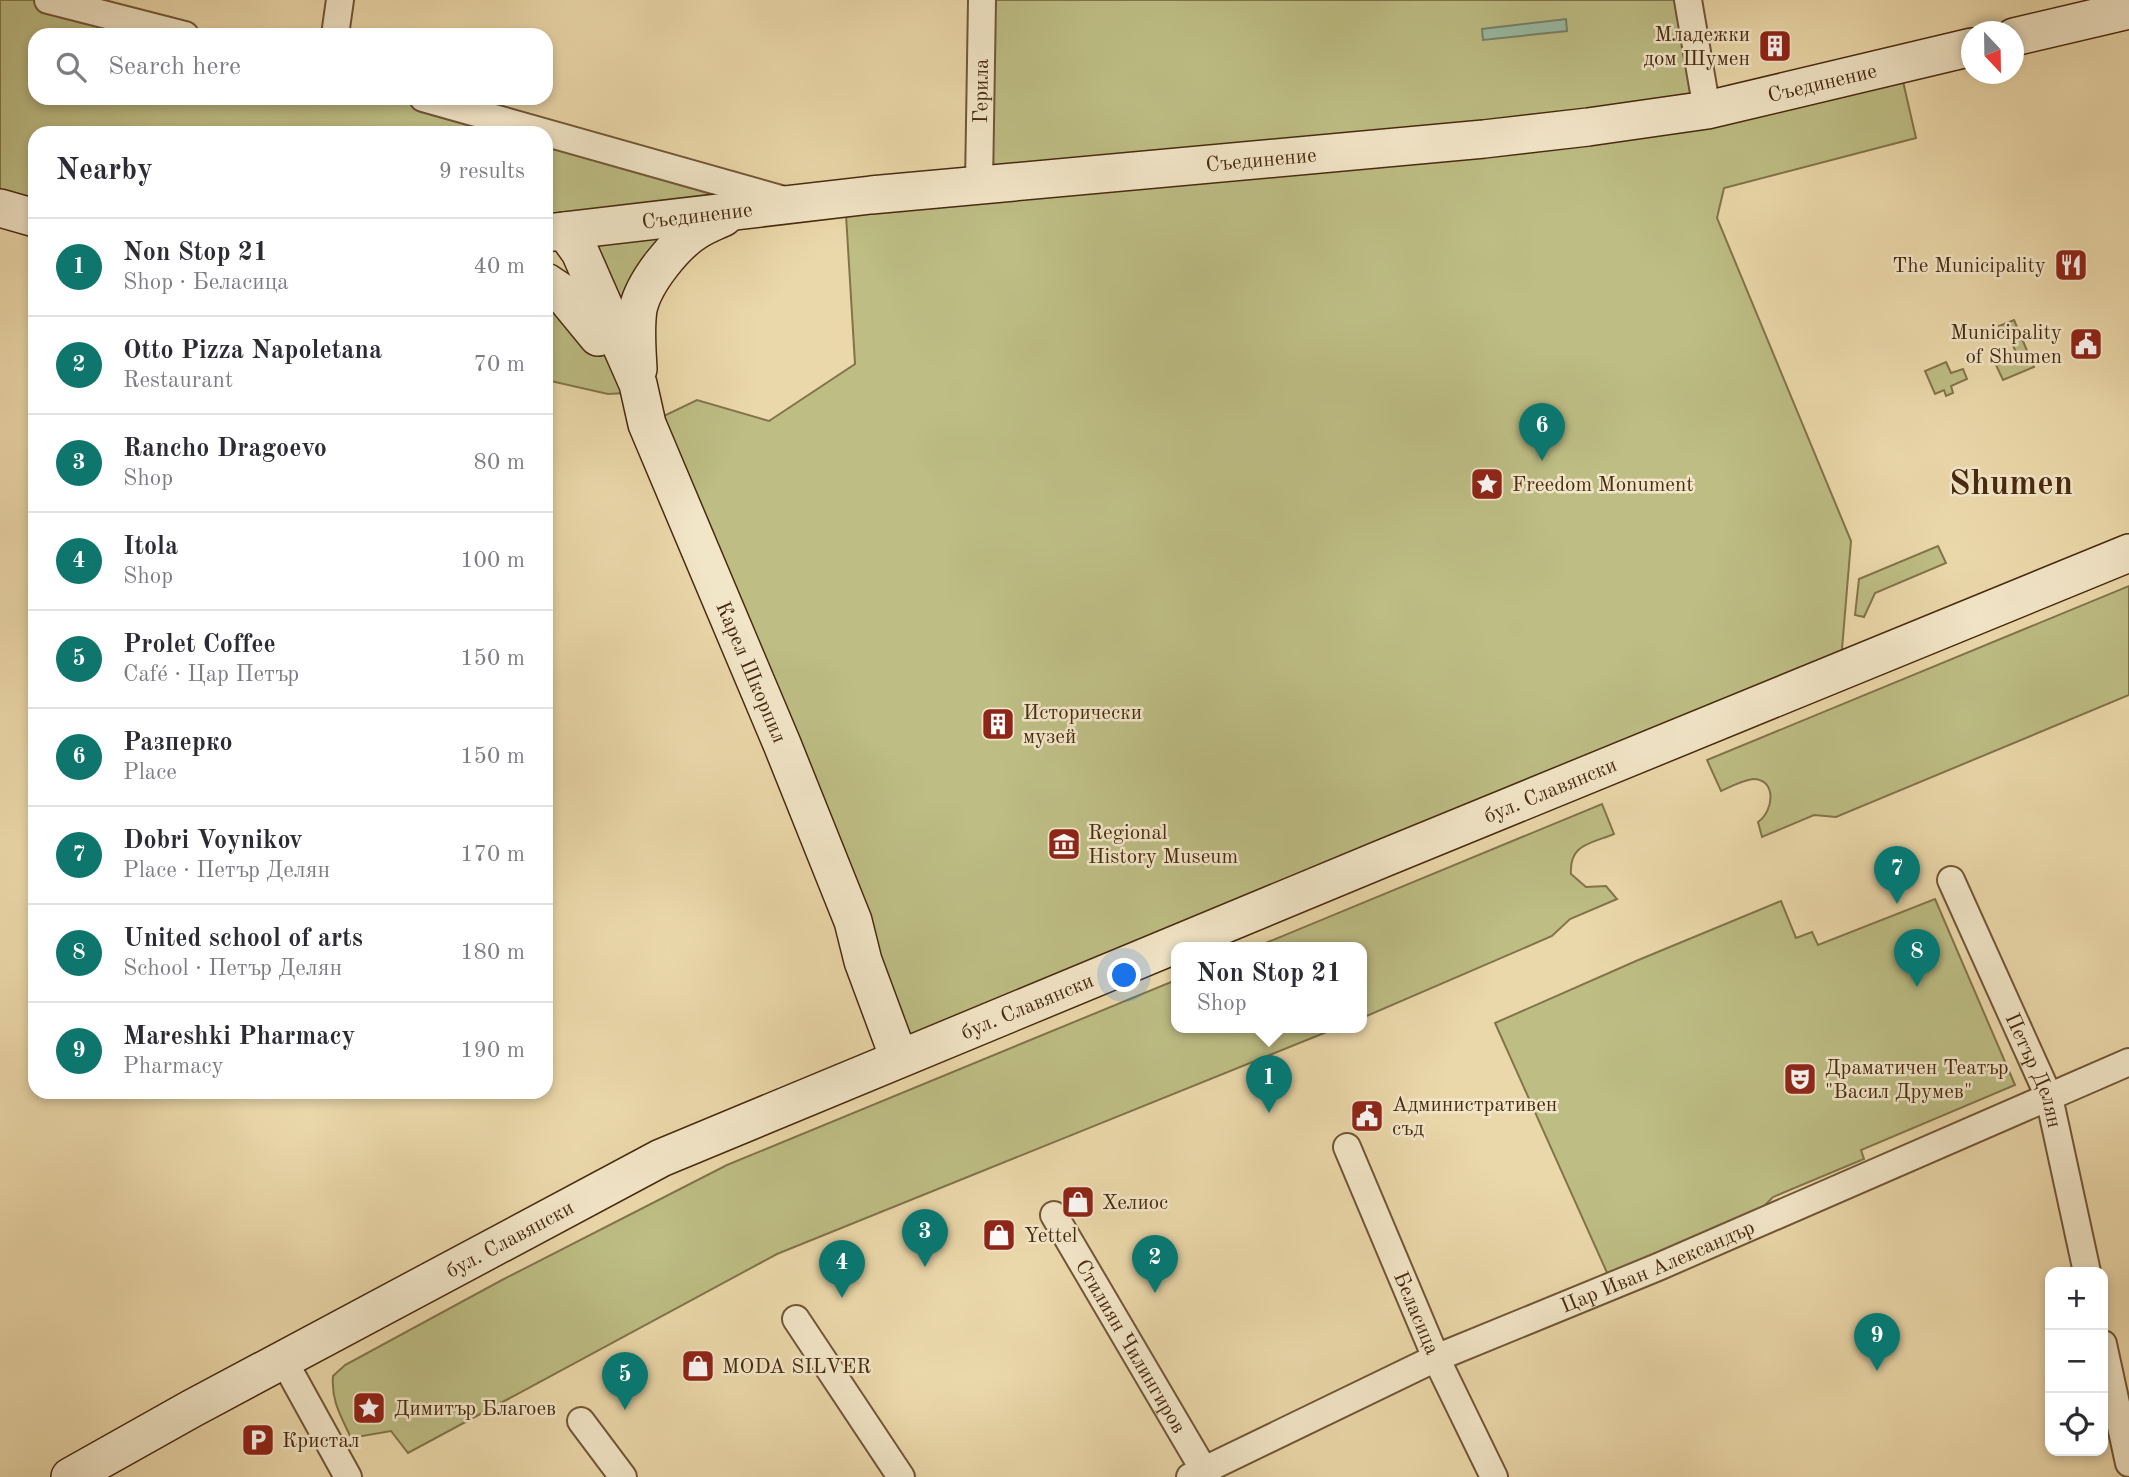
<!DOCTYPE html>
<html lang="en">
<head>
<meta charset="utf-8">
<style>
  body { margin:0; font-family:"Old Standard TT",serif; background:#f7f7f7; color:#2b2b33 }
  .controls { position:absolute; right:21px; bottom:21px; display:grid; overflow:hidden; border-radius:14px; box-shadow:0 4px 10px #0003 }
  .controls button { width:63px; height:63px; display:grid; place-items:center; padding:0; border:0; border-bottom:2px solid #e1e1e2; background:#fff; color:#2b2b33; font:35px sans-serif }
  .compass { position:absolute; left:1961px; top:21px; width:63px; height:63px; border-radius:50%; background:#fff; box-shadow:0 4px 10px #0003; rotate:158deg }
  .you { position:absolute; left:1125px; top:976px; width:24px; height:24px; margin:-18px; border:5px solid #fff; border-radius:50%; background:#1a73e8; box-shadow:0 0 0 10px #1a73e833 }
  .badge { display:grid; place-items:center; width:46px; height:46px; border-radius:50%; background:#0f766e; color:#fff; font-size:23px; font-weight:700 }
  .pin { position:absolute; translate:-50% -58px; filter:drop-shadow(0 2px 4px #0008) }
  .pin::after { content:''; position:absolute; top:37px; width:24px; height:21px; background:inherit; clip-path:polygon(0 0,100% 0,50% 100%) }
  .popup { position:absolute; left:1171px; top:942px; width:196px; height:91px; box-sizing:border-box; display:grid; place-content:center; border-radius:14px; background:#fff; filter:drop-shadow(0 2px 5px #0005); font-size:23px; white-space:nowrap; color:#7c7c81 }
  .popup b { font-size:26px; color:#2b2b33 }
  .popup::after { content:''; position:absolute; left:50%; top:100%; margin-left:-14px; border:14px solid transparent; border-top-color:#fff }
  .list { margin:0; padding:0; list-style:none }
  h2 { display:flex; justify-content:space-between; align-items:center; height:91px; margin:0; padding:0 28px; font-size:30px }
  h2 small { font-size:23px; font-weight:400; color:#7c7c81 }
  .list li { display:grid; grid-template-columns:46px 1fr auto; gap:21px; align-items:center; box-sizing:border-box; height:98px; padding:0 28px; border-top:2px solid #e1e1e2 }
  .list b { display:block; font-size:26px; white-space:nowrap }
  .list p { margin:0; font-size:23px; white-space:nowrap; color:#7c7c81 }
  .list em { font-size:23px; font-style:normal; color:#7c7c81 }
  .icon { flex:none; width:38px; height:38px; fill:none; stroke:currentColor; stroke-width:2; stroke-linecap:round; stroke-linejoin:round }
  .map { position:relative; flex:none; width:2129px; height:1477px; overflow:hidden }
  .search { position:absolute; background:#fff; box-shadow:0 4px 10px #0003; left:28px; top:28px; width:525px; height:77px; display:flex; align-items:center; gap:18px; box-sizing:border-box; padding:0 24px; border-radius:21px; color:#7c7c81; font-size:26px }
  .panel { position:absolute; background:#fff; box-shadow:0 4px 10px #0003; left:28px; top:126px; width:525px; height:973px; border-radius:21px }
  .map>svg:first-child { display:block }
</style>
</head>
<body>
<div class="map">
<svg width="2129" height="1477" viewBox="0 0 2129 1477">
  <rect width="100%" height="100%" fill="#ebd8aa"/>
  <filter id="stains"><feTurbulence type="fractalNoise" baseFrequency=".00286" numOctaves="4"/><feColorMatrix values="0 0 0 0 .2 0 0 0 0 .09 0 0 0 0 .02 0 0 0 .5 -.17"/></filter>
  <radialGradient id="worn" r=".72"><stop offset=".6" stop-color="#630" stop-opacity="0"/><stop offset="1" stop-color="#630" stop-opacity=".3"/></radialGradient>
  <!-- green -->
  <g fill="#bdbd84" stroke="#82744a" stroke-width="2">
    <polygon points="0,0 48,0 185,35 35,35 35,98 423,98 796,204 698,230 636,334 580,252 546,233 546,133 35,133 35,218 0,208"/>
    <polygon points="982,0 1688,0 1707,109 1899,64 1916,138 1724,188 1717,218 1851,541 1840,673 916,1051 647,424 697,400 769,421 855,364 845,198 978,184"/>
    <polygon points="546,283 598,337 625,393 608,394 546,380"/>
    <polygon points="2014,320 2034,367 2003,380 1996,365 2017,355 2008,333 2003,335 1999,326"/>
    <polygon points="1946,362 1951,373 1963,369 1967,379 1951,386 1953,393 1946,396 1944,390 1935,394 1925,371"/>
    <polygon points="1938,546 1946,563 1875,593 1864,617 1855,615 1859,579"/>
    <path d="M2129 586V695L1836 817 1814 815 1762 837 1758 822C1774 811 1777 779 1753 779 1743 780 1730 787 1721 791L1707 760Z"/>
    <path d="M1602 804 1614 834C1590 844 1569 844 1571 874L1586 887 1606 886 1617 899 1570 919 1552 936 1362 1018V947H1256Z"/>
    <polygon points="1935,899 2015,1085 1861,1150 1864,1159 1773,1197 1737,1233 1613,1286 1495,1023 1636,961 1781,901 1796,938 1812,932 1818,945"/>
    <path d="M1176 980V1027H1339L777 1254 408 1453 391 1431 351 1438C341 1416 331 1401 333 1376L345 1365 502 1280 727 1165Z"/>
  </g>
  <!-- water -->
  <polygon fill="#99bba4" stroke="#798168" stroke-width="2" points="1566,19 1567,31 1483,40 1482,29"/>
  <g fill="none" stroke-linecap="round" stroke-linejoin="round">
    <defs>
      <g id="street">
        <polyline points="48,0 185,35"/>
        <polyline points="1688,0 1707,110"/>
        <polyline points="335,35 340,0"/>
        <polyline points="423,98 784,200"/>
        <path id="s1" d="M979 184 982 0"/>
        <path id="s2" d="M1951 880 2049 1097 2087 1272"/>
        <path id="s3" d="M1347 1147 1436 1358 1494 1477"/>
        <path id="s4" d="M1054 1215 1208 1477"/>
        <polyline points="796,1319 901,1477"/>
        <polyline points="2103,1344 2129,1463"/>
        <polyline points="284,1361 348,1477"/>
        <polyline points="581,1421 623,1477"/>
        <path id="s5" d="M1190 1477 1436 1358 1658 1267 2129 1062"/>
      </g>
      <g id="secondary">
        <polyline points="2014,37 2129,10"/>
        <polyline points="0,208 35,218"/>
        <path id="s6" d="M565 231 580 252 638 384 647 424 782 744 853 921 863 961 899 1058"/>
        <path id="s7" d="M546 233 871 195 1484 139 1588 127 1707 110 1972 47"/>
        <polyline points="546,282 561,292 598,337"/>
        <path d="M638 369C637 349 635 329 638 309 644 282 675 243 699 229 707 224 716 221 724 217"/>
        <path id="s8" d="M70 1477 191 1409 661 1158 1384 858 2129 553"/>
      </g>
    </defs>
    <!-- street casing -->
    <use href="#street" stroke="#715636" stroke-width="30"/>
    <!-- secondary casing -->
    <use href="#secondary" stroke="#482a0f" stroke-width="40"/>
    <!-- street -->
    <use href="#street" stroke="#f2e6c8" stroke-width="26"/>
    <!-- secondary -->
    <use href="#secondary" stroke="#f2e6c8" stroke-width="37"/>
  </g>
  <!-- icons -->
  <defs>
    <symbol id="building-square" viewBox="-11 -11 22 22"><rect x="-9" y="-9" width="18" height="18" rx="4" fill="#8f2418" stroke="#f2e6c8"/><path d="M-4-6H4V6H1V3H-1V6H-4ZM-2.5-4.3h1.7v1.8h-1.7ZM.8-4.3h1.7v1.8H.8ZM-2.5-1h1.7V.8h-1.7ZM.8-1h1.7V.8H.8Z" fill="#fff"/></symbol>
    <symbol id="restaurant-square" viewBox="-11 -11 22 22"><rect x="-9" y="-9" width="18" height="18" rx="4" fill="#8f2418" stroke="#f2e6c8"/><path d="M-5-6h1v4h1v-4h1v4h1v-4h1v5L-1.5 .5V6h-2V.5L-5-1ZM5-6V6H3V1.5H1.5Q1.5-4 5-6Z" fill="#fff"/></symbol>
    <symbol id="civic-square" viewBox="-11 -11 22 22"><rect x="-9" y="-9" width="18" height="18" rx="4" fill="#8f2418" stroke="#f2e6c8"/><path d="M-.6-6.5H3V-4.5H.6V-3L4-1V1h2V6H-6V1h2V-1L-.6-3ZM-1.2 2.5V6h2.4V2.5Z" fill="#fff"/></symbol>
    <symbol id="sight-square" viewBox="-11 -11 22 22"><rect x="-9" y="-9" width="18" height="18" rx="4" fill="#8f2418" stroke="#f2e6c8"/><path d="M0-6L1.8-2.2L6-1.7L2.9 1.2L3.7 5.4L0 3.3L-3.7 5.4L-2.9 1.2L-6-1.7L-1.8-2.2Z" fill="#fff"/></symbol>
    <symbol id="museum-square" viewBox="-11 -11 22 22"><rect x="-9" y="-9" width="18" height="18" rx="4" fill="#8f2418" stroke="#f2e6c8"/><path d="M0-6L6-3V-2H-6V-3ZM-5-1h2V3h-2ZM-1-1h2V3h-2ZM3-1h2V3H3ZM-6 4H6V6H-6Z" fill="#fff"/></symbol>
    <symbol id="theatre-square" viewBox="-11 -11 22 22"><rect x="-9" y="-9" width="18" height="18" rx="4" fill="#8f2418" stroke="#f2e6c8"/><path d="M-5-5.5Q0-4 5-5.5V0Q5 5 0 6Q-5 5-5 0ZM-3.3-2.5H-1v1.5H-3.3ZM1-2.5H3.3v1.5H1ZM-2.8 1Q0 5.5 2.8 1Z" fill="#fff"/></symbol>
    <symbol id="shop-square" viewBox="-11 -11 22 22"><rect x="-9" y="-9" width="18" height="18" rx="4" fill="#8f2418" stroke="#f2e6c8"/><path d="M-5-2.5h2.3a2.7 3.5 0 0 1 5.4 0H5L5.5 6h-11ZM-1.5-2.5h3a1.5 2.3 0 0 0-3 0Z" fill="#fff"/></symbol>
    <symbol id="parking-square" viewBox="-11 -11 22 22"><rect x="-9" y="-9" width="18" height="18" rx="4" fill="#8f2418" stroke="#f2e6c8"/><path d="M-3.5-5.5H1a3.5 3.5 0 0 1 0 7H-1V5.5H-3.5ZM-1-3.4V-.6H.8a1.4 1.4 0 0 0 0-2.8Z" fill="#fff"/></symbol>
  </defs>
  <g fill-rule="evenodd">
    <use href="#building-square" x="1756" y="27" width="38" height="38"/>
    <use href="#restaurant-square" x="2052" y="246" width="38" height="38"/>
    <use href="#civic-square" x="2067" y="325" width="38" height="38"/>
    <use href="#sight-square" x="1468" y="465" width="38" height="38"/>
    <use href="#building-square" x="979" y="705" width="38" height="38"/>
    <use href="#museum-square" x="1045" y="825" width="38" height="38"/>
    <use href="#theatre-square" x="1781" y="1060" width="38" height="38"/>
    <use href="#civic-square" x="1348" y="1097" width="38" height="38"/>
    <use href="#shop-square" x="1059" y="1183" width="38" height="38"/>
    <use href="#shop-square" x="980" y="1216" width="38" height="38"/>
    <use href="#shop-square" x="679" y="1347" width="38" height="38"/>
    <use href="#sight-square" x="350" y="1389" width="38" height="38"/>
    <use href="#parking-square" x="239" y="1421" width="38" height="38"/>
  </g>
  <g text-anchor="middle" stroke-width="5" stroke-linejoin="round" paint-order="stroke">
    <!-- poi labels -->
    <g font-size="21" fill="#482a0f" stroke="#f2e6c8" text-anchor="start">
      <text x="1750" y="41" text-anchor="end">Младежки<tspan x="1750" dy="24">дом Шумен</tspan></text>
      <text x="2046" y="272" text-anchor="end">The Municipality</text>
      <text x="2062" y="339" text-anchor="end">Municipality<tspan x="2062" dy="24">of Shumen</tspan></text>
      <text x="1512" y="491">Freedom Monument</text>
      <text x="1023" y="719">Исторически<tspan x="1023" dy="24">музей</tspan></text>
      <text x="1088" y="839">Regional<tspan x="1088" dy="24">History Museum</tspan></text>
      <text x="1825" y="1074">Драматичен Театър<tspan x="1825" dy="24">"Васил Друмев"</tspan></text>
      <text x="1392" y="1111">Административен<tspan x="1392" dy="24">съд</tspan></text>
      <text x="1102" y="1209">Хелиос</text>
      <text x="1024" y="1242">Yettel</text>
      <text x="722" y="1373">MODA SILVER</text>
      <text x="394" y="1415">Димитър Благоев</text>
      <text x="282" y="1447">Кристал</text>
    </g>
    <!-- street labels -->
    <g font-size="21" fill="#482a0f" stroke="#f2e6c8">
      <text dy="7" stroke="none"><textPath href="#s7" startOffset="1286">Съединение</textPath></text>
      <text dy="7" stroke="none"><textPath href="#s1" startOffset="93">Герила</textPath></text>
      <text dy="7" stroke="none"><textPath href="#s7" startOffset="719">Съединение</textPath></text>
      <text dy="7" stroke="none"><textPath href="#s7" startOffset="152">Съединение</textPath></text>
      <text dy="7" stroke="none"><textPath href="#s6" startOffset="480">Карел Шкорпил</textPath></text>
      <text dy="7" stroke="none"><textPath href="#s8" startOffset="1634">бул. Славянски</textPath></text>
      <text dy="7" stroke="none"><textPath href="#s8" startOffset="1068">бул. Славянски</textPath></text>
      <text dy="7" stroke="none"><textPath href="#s2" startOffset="208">Петър Делян</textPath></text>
      <text dy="7" stroke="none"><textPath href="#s8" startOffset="500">бул. Славянски</textPath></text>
      <text dy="7" stroke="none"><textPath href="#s5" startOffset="513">Цар Иван Александър</textPath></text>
      <text dy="7" stroke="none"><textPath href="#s3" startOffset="180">Беласица</textPath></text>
      <text dy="7" stroke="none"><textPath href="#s4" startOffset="152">Стилиян Чилингиров</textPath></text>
    </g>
    <!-- town labels -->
    <g font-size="35" font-weight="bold" fill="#482a0f" stroke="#f2e6c8">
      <text x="2011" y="494">Shumen</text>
    </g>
  </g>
  <rect width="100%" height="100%" filter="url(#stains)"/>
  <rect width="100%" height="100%" fill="url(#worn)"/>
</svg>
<div class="controls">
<button>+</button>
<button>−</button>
<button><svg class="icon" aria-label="locate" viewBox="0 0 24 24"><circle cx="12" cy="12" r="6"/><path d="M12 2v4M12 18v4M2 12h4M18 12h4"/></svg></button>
</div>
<svg class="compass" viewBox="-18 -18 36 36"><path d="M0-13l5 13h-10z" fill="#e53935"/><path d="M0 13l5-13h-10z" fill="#7c7c81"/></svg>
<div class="you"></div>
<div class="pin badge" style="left:1269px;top:1113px">1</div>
<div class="popup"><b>Non Stop 21</b>Shop</div>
<div class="pin badge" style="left:1155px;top:1293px">2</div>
<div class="pin badge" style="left:925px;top:1267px">3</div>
<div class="pin badge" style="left:842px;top:1298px">4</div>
<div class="pin badge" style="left:625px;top:1410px">5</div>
<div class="pin badge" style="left:1542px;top:461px">6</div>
<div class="pin badge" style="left:1897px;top:904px">7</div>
<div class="pin badge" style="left:1917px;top:987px">8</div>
<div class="pin badge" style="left:1877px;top:1371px">9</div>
<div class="search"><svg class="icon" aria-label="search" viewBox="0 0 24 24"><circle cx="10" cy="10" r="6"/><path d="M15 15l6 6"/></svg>Search here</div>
<section class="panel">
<h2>Nearby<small>9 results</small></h2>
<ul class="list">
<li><span class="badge">1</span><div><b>Non Stop 21</b><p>Shop · Беласица</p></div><em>40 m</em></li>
<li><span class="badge">2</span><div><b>Otto Pizza Napoletana</b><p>Restaurant</p></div><em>70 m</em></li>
<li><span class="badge">3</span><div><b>Rancho Dragoevo</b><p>Shop</p></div><em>80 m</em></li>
<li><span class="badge">4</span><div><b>Itola</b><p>Shop</p></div><em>100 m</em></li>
<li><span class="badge">5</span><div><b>Prolet Coffee</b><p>Café · Цар Петър</p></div><em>150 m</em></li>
<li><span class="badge">6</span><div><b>Разперко</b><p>Place</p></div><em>150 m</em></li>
<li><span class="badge">7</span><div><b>Dobri Voynikov</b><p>Place · Петър Делян</p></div><em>170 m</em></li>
<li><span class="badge">8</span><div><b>United school of arts</b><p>School · Петър Делян</p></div><em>180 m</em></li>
<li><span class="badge">9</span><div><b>Mareshki Pharmacy</b><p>Pharmacy</p></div><em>190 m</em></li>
</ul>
</section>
</div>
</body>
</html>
